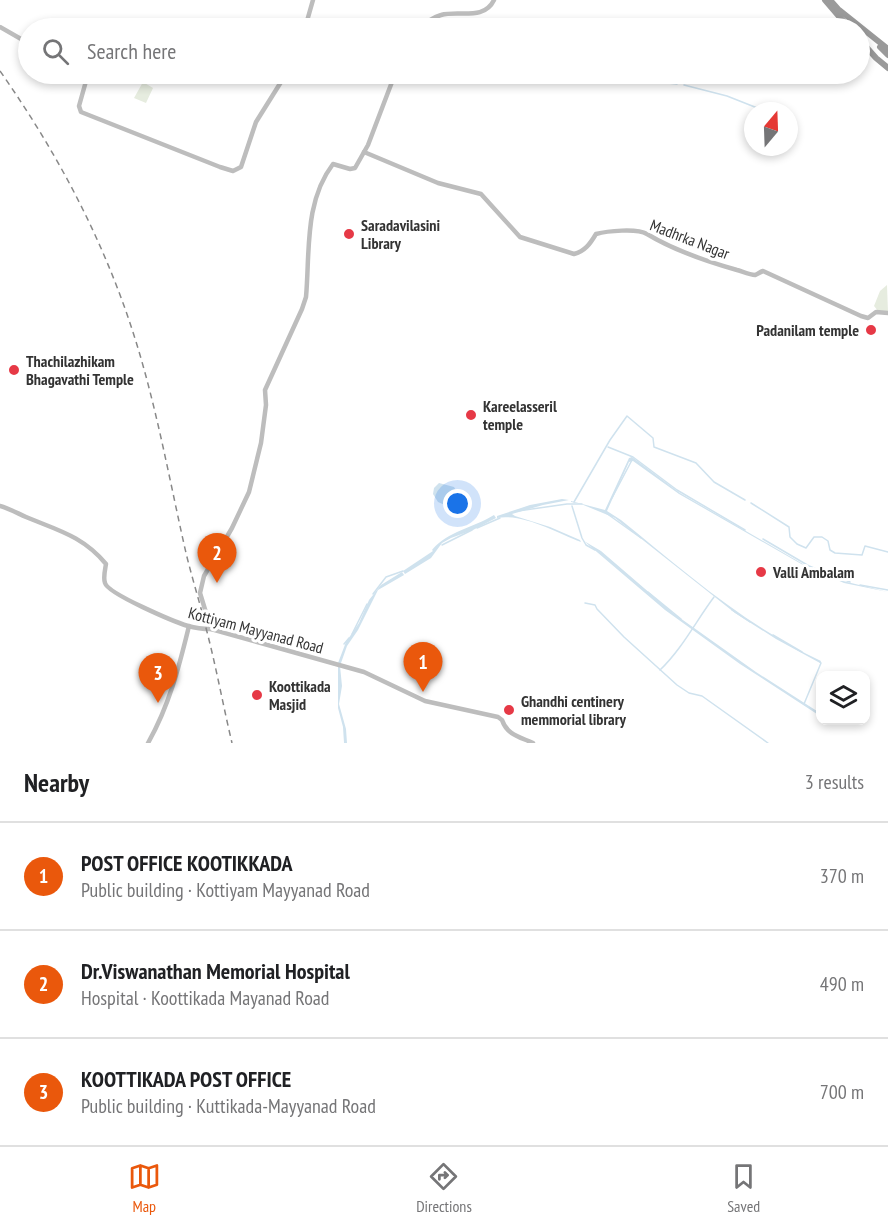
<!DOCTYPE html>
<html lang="en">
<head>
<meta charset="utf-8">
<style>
  body { margin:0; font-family:"PT Sans Narrow",sans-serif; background:#f6f6f6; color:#202124 }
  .controls { position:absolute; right:18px; bottom:18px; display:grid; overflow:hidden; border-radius:12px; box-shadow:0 3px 9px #0003 }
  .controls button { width:54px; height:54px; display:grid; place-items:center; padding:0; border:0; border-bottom:2px solid #e0e0e0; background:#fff; color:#202124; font:30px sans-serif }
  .compass { position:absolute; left:744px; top:102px; width:54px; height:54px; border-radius:50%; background:#fff; box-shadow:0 3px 9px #0003; rotate:19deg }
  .you { position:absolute; left:458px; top:504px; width:21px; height:21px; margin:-15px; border:4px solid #fff; border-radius:50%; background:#1a73e8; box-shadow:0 0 0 9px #1a73e833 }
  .badge { display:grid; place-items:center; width:39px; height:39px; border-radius:50%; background:#ea580c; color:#fff; font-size:20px; font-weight:700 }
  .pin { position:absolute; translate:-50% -50px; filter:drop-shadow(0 2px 3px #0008) }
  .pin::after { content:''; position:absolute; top:32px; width:21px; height:18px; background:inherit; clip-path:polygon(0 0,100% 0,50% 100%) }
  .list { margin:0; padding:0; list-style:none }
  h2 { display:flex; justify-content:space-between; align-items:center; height:78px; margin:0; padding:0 24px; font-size:26px }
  h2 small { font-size:20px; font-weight:400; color:#757577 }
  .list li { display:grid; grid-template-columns:39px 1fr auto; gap:18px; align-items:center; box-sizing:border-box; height:108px; padding:0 24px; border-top:2px solid #e0e0e0 }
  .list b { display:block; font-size:22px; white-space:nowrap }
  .list p { margin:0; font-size:20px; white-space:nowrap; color:#757577 }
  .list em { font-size:20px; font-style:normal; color:#757577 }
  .icon { flex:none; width:33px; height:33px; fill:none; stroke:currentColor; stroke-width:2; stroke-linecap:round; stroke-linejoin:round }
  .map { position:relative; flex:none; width:888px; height:743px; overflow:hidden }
  .search { position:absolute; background:#fff; box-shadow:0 3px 9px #0003; left:18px; right:18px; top:18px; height:66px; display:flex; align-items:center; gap:15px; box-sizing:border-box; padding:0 21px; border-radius:33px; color:#757577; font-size:22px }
  .sheet { height:402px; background:#fff }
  nav { display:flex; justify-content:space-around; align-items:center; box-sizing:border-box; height:84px; border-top:2px solid #e0e0e0; background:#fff; font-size:16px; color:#757577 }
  nav a { display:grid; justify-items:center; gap:3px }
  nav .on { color:#ea580c }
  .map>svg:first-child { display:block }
</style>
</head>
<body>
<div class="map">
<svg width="888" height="743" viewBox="0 0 888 743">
  <rect width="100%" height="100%" fill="#fff"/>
  <!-- green -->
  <g fill="#e6ecdf">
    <polygon points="143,82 153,88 146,103 134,98"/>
    <polygon points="887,285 888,312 878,311 874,306 880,291"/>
  </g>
  <!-- water -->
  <g fill="#cfe2ee">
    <path d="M632 457 680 493 803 564 843 581 888 592 844 583 803 565 679 494 633 461 629 462 607 511 621 520C685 572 746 626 821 661L820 663 776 639 735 613 615 518 581 504 571 502V501L605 510 629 458Z"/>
    <polygon points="439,483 454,487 457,492 455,500 447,506 438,502 433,494 434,488"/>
    <path d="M562 499 569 500 543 505 512 514 515 516 550 527 580 540 581 542C557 533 523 513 497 518V516L530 505Z"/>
    <path d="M494 515 496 518 473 530 451 538 442 543 431 558 405 574 403 571 433 551 432 550C448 531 473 528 494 515Z"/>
    <polygon points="584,541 601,551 673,613 756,672 820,713 820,716 740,664 665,610"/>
    <polygon points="402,572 404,575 378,590 358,630 347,646 341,663 338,663 346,642 359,623 369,600 381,585"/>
    <polygon points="338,665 340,666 342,686 339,704 346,729 347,743 344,743 343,727 338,708"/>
  </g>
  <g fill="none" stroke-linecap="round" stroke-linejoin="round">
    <!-- stream -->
    <g stroke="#cfe2ee" stroke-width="1.5">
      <polyline points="634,74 649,81 677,84"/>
      <polyline points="684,85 727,96 765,111"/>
      <polyline points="608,447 633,457 677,490 745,530"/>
      <polyline points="612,498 632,460"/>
      <polyline points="574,502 610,440 627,416 653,438 654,447 696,463 714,482 745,500"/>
      <polyline points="751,503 789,527 790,537 797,544 806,548 814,537 822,537 828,541 830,550 835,553 862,555 865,546 888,552"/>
      <polyline points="572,506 582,538 586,545 595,550"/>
      <polyline points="518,511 567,504 582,504"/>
      <polyline points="606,513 641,538"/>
      <polyline points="477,528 500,518"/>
      <polyline points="763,539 809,566 850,582"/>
      <polyline points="442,545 472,530"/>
      <polyline points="860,585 888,590"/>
      <polyline points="648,592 681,619"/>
      <polyline points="373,594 386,577 403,571"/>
      <polyline points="585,603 595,605 597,609 624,637 677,685 689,693 702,696 768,743"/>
      <polyline points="732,610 750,622"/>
      <polyline points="352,634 367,604"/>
      <polyline points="773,635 802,652"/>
      <polyline points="344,644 349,638"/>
      <path d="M660 670C682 649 696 621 714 597"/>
      <polyline points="804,704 821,663 820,662"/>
    </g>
    <!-- secondary -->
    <g stroke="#bdbdbd" stroke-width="4.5">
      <polyline points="0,27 28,43"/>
      <polyline points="305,28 313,0"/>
      <path d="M422 28C427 22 433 17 441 15 459 10 484 21 494 0"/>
      <polyline points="88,74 79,106 81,112 220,167 233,171 241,167 256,122 286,74"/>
      <path d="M364 152 438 183 481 194 520 237 574 254C585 251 590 244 596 234 607 231 637 228 647 234 675 251 705 261 737 270 741 271 750 275 755 275 758 274 760 272 763 271L861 316 868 318 876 312 888 313"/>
      <path d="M0 506C10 509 17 513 26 517 57 530 83 536 106 564 105 570 103 578 105 583 108 594 175 622 188 626 195 628 203 629 211 629L364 672 425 701 498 717 502 720C507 735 520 737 533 743"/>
      <path d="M211 629 200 593 204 576 232 528 249 492 261 443 266 405 265 390 302 309 306 297C310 252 304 202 333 164L350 169 355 168 368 145 395 74"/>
      <path d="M148 743C169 706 179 667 189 626"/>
    </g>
    <!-- highway -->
    <g stroke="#9a9a9a" stroke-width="6">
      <polyline points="825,0 849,28"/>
      <polyline points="830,0 838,9 888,49"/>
      <polyline points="860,40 876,58 888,68"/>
      <polyline points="880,47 888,55"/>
    </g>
    <!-- rail -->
    <path stroke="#888" stroke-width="1.5" stroke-dasharray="6 4.5" stroke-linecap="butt" d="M0 71C61 158 110 252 140 355 159 420 171 487 186 553 192 578 200 603 206 628 216 666 223 705 232 743"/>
  </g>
  <!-- markers -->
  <g fill="#e63946" stroke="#fff" stroke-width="2">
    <circle cx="349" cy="234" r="6"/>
    <circle cx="871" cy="330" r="6"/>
    <circle cx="14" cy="370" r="6"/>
    <circle cx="471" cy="415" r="6"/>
    <circle cx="761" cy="572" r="6"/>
    <circle cx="257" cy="695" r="6"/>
    <circle cx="509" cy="710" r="6"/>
  </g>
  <g text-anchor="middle" stroke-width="6" stroke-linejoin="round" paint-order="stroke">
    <!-- poi labels -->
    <g font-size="16" font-weight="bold" fill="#333" stroke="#fff" text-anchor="start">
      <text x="361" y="231">Saradavilasini<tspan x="361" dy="18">Library</tspan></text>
      <text x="859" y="336" text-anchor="end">Padanilam temple</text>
      <text x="26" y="367">Thachilazhikam<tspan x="26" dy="18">Bhagavathi Temple</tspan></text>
      <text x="483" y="412">Kareelasseril<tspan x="483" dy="18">temple</tspan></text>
      <text x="773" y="578">Valli Ambalam</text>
      <text x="269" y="692">Koottikada<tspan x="269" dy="18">Masjid</tspan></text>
      <text x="521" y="707">Ghandhi centinery<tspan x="521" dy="18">memmorial library</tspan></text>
    </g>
    <!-- street labels -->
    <g font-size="16" fill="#333" stroke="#fff">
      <text transform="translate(690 239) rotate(21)" y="6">Madhrka Nagar</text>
      <text transform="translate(256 630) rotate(15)" y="6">Kottiyam Mayyanad Road</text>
    </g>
  </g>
</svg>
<div class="controls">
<button><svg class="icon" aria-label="layers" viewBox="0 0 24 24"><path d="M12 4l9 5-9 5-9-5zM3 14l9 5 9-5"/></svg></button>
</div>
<svg class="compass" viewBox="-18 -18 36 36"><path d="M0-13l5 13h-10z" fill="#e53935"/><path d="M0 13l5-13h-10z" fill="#757577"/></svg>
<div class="you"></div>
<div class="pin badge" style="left:423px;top:692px">1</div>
<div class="pin badge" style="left:217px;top:583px">2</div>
<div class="pin badge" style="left:158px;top:703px">3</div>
<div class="search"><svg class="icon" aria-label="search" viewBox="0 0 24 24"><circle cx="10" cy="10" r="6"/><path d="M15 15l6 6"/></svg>Search here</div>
</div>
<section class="sheet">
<h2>Nearby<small>3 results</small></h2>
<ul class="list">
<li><span class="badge">1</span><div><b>POST OFFICE KOOTIKKADA</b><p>Public building · Kottiyam Mayyanad Road</p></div><em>370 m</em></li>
<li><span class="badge">2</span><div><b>Dr.Viswanathan Memorial Hospital</b><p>Hospital · Koottikada Mayanad Road</p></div><em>490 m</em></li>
<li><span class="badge">3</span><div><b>KOOTTIKADA POST OFFICE</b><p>Public building · Kuttikada-Mayyanad Road</p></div><em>700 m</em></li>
</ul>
</section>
<nav>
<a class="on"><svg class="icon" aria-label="map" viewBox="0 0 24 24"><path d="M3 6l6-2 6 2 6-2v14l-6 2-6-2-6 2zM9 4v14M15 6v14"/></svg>Map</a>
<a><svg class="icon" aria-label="directions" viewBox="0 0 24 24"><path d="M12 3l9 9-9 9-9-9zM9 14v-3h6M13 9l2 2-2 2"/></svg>Directions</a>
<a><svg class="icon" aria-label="saved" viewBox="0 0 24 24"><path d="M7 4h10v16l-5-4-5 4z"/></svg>Saved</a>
</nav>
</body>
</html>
